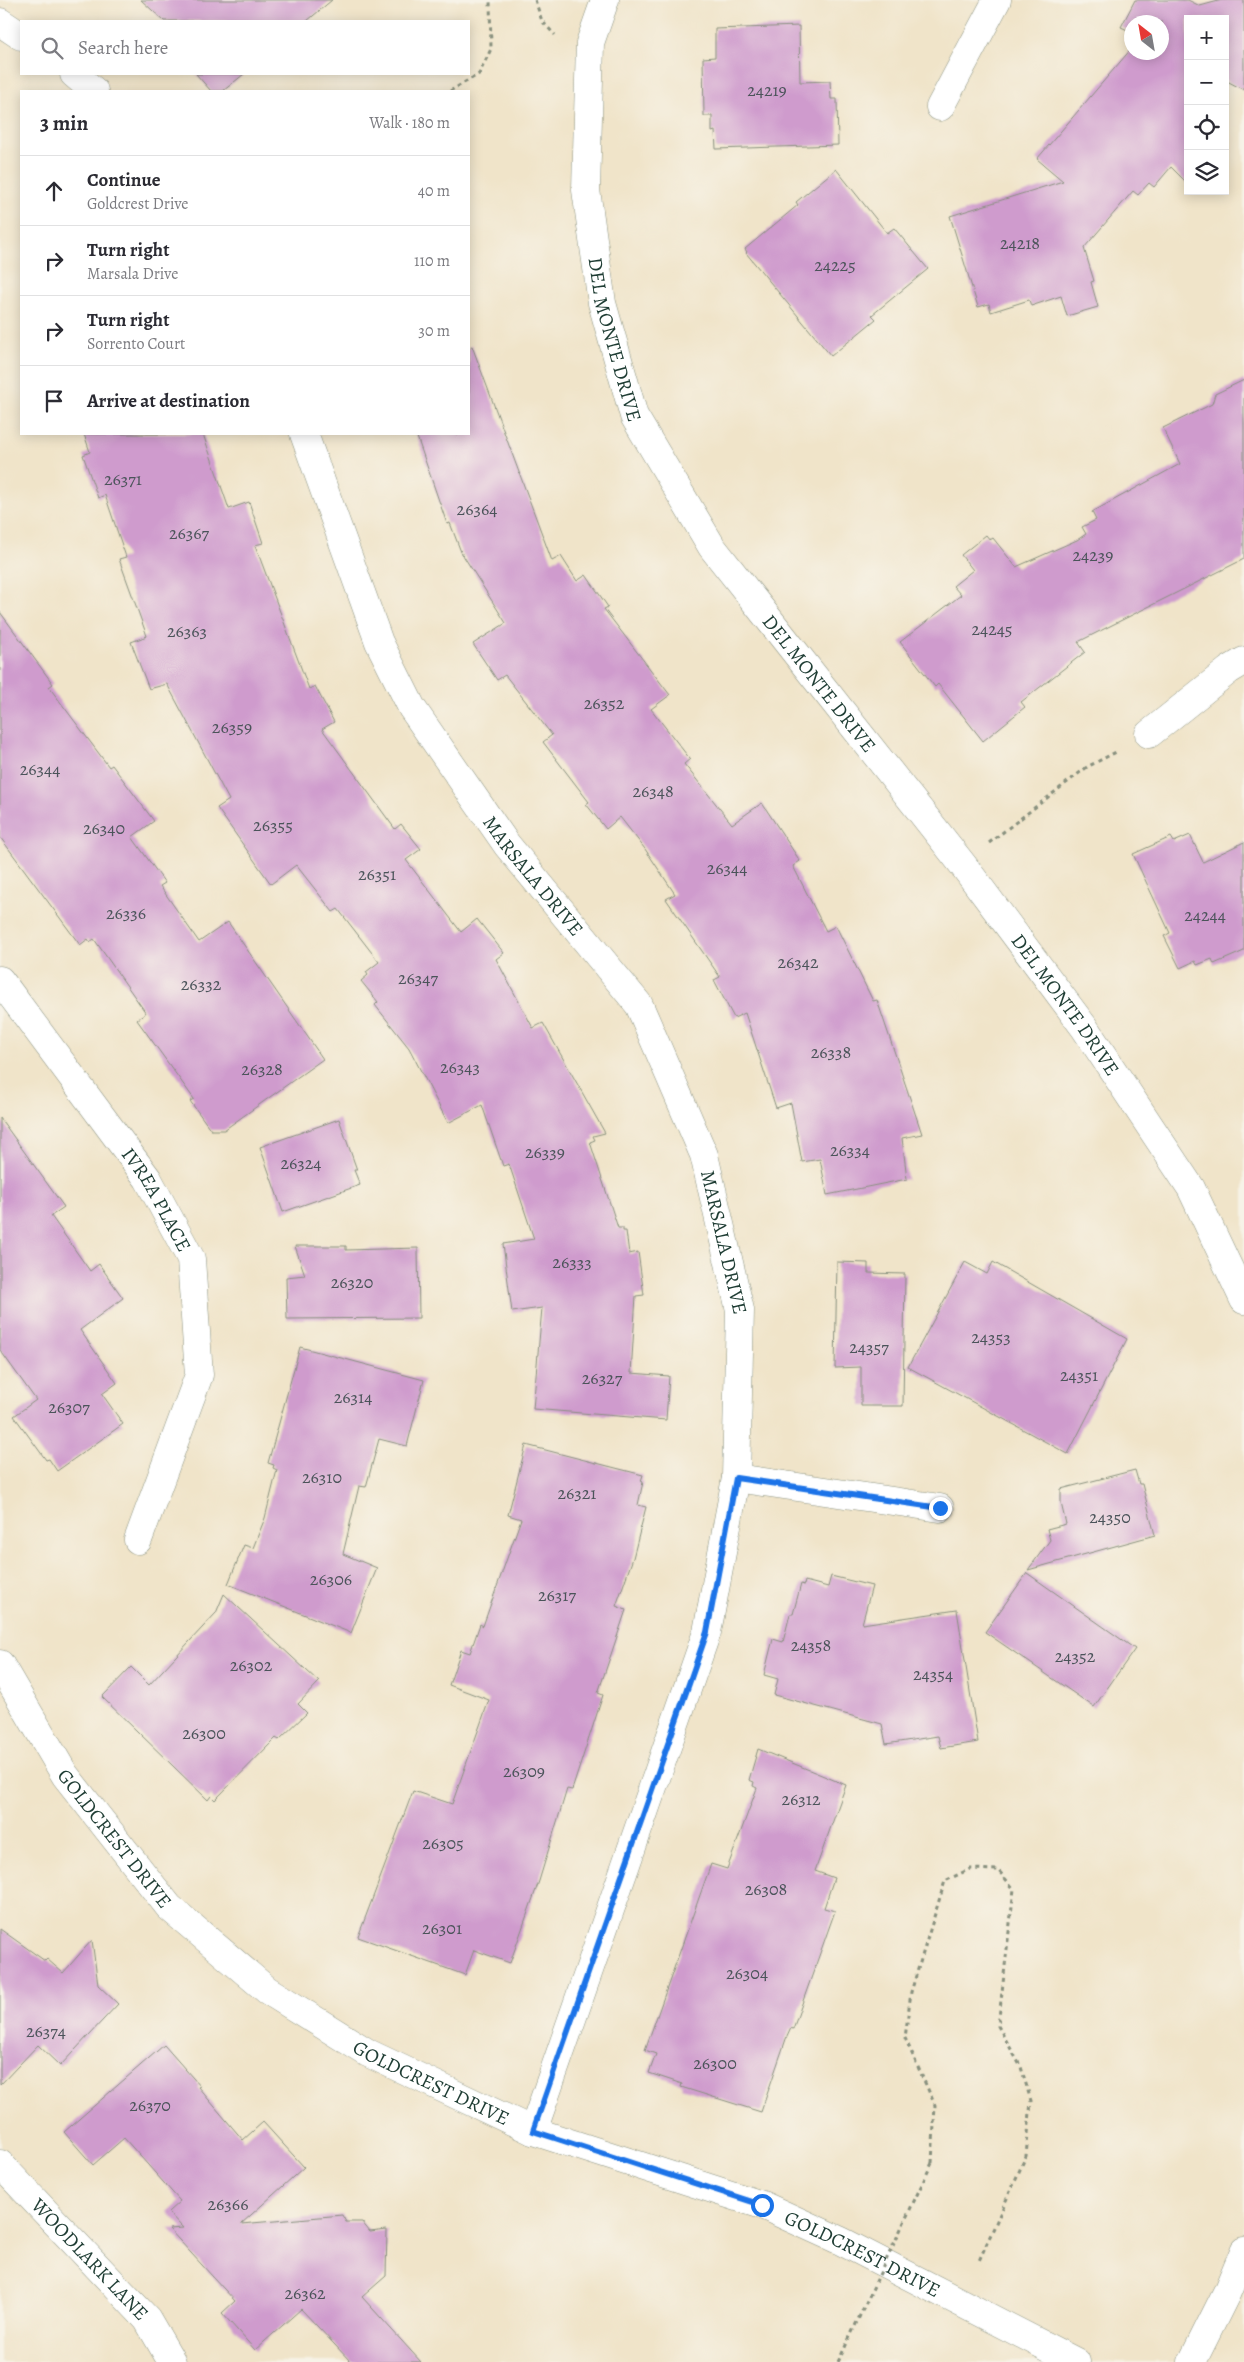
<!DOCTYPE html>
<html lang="en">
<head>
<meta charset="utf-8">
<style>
  body { margin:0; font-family:Alegreya,serif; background:#f2f2f3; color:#2b2b33 }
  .controls { position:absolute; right:15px; top:15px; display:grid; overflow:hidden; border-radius:0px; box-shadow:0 2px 12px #0003 }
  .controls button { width:45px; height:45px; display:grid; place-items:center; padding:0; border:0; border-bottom:1px solid #e1e1e2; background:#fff; color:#2b2b33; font:25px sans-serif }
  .compass { position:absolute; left:1124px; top:15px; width:45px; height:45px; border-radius:50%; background:#fff; box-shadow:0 2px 12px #0003; rotate:329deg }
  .stop { position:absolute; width:15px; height:15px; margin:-11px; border:4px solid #1a73e8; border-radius:50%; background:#fff }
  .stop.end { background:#1a73e8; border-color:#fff; box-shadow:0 1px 5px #0008 }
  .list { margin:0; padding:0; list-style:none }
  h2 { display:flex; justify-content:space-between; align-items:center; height:65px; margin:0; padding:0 20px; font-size:21px }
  h2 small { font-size:16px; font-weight:400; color:#7c7c81 }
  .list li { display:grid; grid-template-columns:32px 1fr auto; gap:15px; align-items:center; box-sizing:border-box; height:70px; padding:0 20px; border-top:1px solid #e1e1e2 }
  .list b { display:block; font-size:19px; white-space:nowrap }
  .list p { margin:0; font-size:16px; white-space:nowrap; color:#7c7c81 }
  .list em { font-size:16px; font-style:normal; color:#7c7c81 }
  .icon { flex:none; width:28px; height:28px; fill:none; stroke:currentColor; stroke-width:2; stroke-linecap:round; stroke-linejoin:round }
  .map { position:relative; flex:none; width:1244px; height:2362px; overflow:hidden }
  .search { position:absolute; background:#fff; box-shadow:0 2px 12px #0003; left:20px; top:20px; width:450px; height:55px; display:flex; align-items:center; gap:12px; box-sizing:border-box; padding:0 18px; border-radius:0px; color:#7c7c81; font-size:19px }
  .panel { position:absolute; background:#fff; box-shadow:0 2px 12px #0003; left:20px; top:90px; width:450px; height:345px; border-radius:0px }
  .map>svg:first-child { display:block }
</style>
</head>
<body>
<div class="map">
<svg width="1244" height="2362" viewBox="0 0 1244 2362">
  <rect width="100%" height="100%" fill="#f7f3e8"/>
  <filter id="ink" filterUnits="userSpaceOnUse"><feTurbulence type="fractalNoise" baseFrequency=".02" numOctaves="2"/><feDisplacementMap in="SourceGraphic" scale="10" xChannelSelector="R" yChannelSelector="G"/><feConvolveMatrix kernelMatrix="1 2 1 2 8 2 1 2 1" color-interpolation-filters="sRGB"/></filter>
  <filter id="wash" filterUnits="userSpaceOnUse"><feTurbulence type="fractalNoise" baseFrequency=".0096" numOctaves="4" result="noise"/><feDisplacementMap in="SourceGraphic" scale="20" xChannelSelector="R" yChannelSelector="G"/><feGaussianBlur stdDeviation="1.12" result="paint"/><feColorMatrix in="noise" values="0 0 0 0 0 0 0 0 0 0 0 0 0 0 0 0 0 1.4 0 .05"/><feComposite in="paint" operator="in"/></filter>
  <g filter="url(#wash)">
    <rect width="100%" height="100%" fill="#f0e4c9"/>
    <g id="blocks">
      <!-- building -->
      <g fill="#cf9bcd">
        <polygon points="141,0 332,0 307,21 164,21"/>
        <polygon points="1135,0 1188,0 1200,6 1222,0 1244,0 1244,90 1225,80 1225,19 1188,19 1188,184 1171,167 1154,187 1149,183 1138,195 1133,191 1084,248 1094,281 1091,282 1098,307 1067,316 1061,296 1031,306 1029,300 991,312 989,304 978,307 950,216 1063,181 1037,159 1132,48 1132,52 1162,52 1162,22 1132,22 1132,32 1121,27"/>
        <polygon points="799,26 800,82 830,81 831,99 837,99 838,145 716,149 715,131 712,132 712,116 704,116 703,58 715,57 715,29"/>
        <polygon points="196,74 244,74 223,91 211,91"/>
        <polygon points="836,169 887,233 894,228 928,269 872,315 876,319 831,356 746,253 747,252 745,249 798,205 796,202"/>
        <polygon points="472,346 552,561 561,556 577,581 586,575 608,607 604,609 670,695 651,709 690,759 684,764 732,824 762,803 800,861 793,866 826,931 836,926 873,1001 877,1000 922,1134 902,1138 907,1179 827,1195 820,1159 802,1162 791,1103 776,1108 745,1013 734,1018 714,980 720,977 666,899 675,894 645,849 620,817 606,829 586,804 589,802 543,742 552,735 505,675 497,680 473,644 506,623 461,552 450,523 447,524 416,434 469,434 469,347"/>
        <polygon points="1244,380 1244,559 1078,642 1085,652 1021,702 1025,707 983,741 938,684 935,687 900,642 961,595 953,586 973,570 961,555 986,535 990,540 993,538 1016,567 1077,540 1086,534 1082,527 1096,520 1092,512 1180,464 1163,428 1212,404 1215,394"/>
        <polygon points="84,434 203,434 229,509 249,502 263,543 255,545 309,689 315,686 334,722 322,729 395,829 401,824 421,849 406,860 461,932 477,919 504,953 496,959 533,1028 543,1023 605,1133 593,1136 595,1140 590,1142 618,1228 623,1228 623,1231 626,1231 629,1254 638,1252 644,1295 636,1296 631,1373 669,1376 666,1420 533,1409 542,1308 512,1312 503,1244 534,1239 509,1164 503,1166 482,1105 448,1123 409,1048 375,1005 378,1002 361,981 368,975 366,972 379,962 338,909 333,912 296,865 271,884 217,808 229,800 167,684 149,689 131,642 147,636 119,559 126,557 105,495 98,498 83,455 90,452"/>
        <polygon points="0,612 53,684 49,687 109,767 112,765 154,821 132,837 165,883 160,886 199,942 228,922 323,1059 224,1130 211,1130 190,1101 194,1099 137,1020 146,1013 94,939 90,942 88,939 80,945 0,837"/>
        <polygon points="1190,835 1203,862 1244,842 1244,951 1214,964 1212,959 1197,965 1195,961 1180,968 1164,936 1170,933 1133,854 1171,837 1174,842"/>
        <polygon points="0,1118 64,1207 51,1216 90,1271 99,1264 123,1298 80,1330 117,1383 102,1394 123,1424 57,1471 49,1459 46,1460 14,1416 36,1400 0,1350"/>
        <polygon points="339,1119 357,1170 354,1170 360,1185 283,1212 260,1147"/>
        <polygon points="295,1246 346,1246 346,1250 418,1248 419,1318 287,1319 286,1277 305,1275"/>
        <polygon points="837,1262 868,1263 868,1273 905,1274 903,1406 861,1406 861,1367 835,1368"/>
        <polygon points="965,1262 987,1274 993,1262 1127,1339 1068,1454 908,1367"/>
        <polygon points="300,1347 424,1380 407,1446 379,1439 366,1487 359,1486 343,1554 377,1568 351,1633 228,1584 244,1545 253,1548 265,1518 277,1470 273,1468 274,1465 268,1463"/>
        <polygon points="526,1445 643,1475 641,1481 643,1482 638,1505 646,1507 633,1558 616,1606 626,1610 598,1693 603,1695 572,1790 567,1789 539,1881 510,1963 474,1950 465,1975 358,1937 413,1791 452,1804 489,1700 449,1685 461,1650 470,1653 480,1624 483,1626 521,1519 508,1515"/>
        <polygon points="1135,1470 1139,1484 1142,1484 1155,1535 1028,1570 1050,1540 1047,1529 1066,1524 1061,1503 1061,1489"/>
        <polygon points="1027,1573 1135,1649 1094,1707 985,1632"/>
        <polygon points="831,1576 872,1586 862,1624 957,1610 978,1742 941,1748 938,1736 886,1744 882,1724 774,1695 778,1679 764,1675 773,1639 783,1642 790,1614 793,1614 801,1584 804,1585 805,1581 828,1587"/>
        <polygon points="224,1594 319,1682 298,1704 307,1713 279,1740 276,1738 215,1800 211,1796 208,1800 102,1697 131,1667 149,1685 216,1613"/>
        <polygon points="758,1749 846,1785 815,1871 834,1878 824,1908 835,1911 793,2029 791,2028 786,2039 761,2112 681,2087 682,2084 649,2073 656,2054 645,2050 711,1864 727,1869 757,1788 753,1786 754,1782 749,1780"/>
        <polygon points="0,1929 45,1961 47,1959 63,1973 92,1940 98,1985 118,2004 60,2066 38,2045 0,2085"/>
        <polygon points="164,2045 200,2086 198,2087 243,2140 263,2122 304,2167 241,2224 342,2215 346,2222 362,2222 370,2232 387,2230 386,2276 362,2297 421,2362 351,2362 301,2309 255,2350 222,2313 235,2301 169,2229 183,2228 168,2212 180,2201 124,2138 93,2165 64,2132"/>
      </g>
    </g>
  </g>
  <g filter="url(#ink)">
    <use href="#blocks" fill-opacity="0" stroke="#88907e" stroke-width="1"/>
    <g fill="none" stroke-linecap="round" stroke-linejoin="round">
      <defs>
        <g id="street">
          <path id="s1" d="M605 0 590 43 586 190 602 303 634 416 712 547 963 865 1084 1027 1191 1188 1244 1300"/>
          <polyline points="0,22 21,36"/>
          <polyline points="74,74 94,91"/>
          <polyline points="940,107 997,0"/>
          <path id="s2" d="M304 434 379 642 412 708 507 845 639 1005 704 1155 740 1310 736 1478 707 1632 533 2131"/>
          <polyline points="1149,734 1229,670 1244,661"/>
          <path id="s3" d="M0 980 148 1179 191 1259 199 1375 138 1540"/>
          <polyline points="736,1478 940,1508"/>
          <path id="s4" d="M0 1664 65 1775 169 1907 267 1990 368 2053 533 2131 762 2205 841 2241 1076 2362"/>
          <path id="s5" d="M0 2164 147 2319 172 2362"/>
          <polyline points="1192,2362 1227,2292 1244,2251"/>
        </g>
      </defs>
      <!-- street casing -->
      <use href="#street" stroke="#88907e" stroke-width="29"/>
      <!-- path -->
      <g stroke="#88907e" stroke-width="3" stroke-dasharray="4 4" stroke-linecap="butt">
        <polyline points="535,0 542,21 555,35"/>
        <polyline points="450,91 479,74 491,49 490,0"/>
        <polyline points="989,843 1087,767 1118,751"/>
        <polyline points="932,2163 935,2105 905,2038 911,1992 945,1881 970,1869 998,1870 1014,1889 998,2026 1021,2067 1031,2101 1026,2156 978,2263"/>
      </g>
      <!-- street -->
      <use href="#street" stroke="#fff" stroke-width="28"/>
      <!-- path-bridge -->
      <polyline stroke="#88907e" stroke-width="3" stroke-dasharray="4 4" stroke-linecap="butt" points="838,2362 932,2163"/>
    </g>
  </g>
  <g fill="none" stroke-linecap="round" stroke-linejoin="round" filter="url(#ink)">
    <!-- route -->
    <polyline stroke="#1a73e8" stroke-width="6" points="762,2205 533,2131 707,1632 736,1478 940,1508"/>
  </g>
  <g text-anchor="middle" stroke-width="4.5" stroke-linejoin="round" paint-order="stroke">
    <!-- number labels -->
    <g font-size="18" fill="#4b545a">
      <text x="767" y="96">24219</text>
      <text x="1020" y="249">24218</text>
      <text x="835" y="271">24225</text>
      <text x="123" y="485">26371</text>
      <text x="477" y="515">26364</text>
      <text x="189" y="539">26367</text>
      <text x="1093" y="561">24239</text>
      <text x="992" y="635">24245</text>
      <text x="187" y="637">26363</text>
      <text x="604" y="709">26352</text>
      <text x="232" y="733">26359</text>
      <text x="40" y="775">26344</text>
      <text x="653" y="797">26348</text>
      <text x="273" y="831">26355</text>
      <text x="104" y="834">26340</text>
      <text x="727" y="874">26344</text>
      <text x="377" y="880">26351</text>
      <text x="126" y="919">26336</text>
      <text x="1205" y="921">24244</text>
      <text x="798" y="968">26342</text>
      <text x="418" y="984">26347</text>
      <text x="201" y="990">26332</text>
      <text x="831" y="1058">26338</text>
      <text x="460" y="1073">26343</text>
      <text x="262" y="1075">26328</text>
      <text x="850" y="1156">26334</text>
      <text x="545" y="1158">26339</text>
      <text x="301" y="1169">26324</text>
      <text x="572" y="1268">26333</text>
      <text x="352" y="1288">26320</text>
      <text x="991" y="1343">24353</text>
      <text x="869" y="1353">24357</text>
      <text x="1079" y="1381">24351</text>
      <text x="602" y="1384">26327</text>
      <text x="353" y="1403">26314</text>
      <text x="69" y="1413">26307</text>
      <text x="322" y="1483">26310</text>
      <text x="577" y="1499">26321</text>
      <text x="1110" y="1523">24350</text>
      <text x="331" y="1585">26306</text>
      <text x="557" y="1601">26317</text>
      <text x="811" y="1651">24358</text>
      <text x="1075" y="1662">24352</text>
      <text x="251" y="1671">26302</text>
      <text x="933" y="1680">24354</text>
      <text x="204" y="1739">26300</text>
      <text x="524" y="1777">26309</text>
      <text x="801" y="1805">26312</text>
      <text x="443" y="1849">26305</text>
      <text x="766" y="1895">26308</text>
      <text x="442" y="1934">26301</text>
      <text x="747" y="1979">26304</text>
      <text x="46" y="2037">26374</text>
      <text x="715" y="2069">26300</text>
      <text x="150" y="2111">26370</text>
      <text x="228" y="2210">26366</text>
      <text x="305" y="2299">26362</text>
    </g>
    <!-- street labels -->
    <g font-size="20" fill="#1f3d34" stroke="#f7f3e8">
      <text dy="7" stroke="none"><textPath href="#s1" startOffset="345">DEL MONTE DRIVE</textPath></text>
      <text dy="7" stroke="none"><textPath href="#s1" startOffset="750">DEL MONTE DRIVE</textPath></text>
      <text dy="7" stroke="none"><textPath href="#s2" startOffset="502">MARSALA DRIVE</textPath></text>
      <text dy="7" stroke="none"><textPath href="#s1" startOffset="1155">DEL MONTE DRIVE</textPath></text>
      <text dy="7" stroke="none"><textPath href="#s3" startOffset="270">IVREA PLACE</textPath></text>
      <text dy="7" stroke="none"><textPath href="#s2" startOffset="922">MARSALA DRIVE</textPath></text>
      <text dy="7" stroke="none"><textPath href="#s4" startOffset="209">GOLDCREST DRIVE</textPath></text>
      <text dy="7" stroke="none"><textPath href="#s4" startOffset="614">GOLDCREST DRIVE</textPath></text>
      <text dy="7" stroke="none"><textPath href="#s4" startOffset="1079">GOLDCREST DRIVE</textPath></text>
      <text dy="7" stroke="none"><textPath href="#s5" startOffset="131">WOODLARK LANE</textPath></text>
    </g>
  </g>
</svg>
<div class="controls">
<button>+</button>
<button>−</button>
<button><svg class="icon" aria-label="locate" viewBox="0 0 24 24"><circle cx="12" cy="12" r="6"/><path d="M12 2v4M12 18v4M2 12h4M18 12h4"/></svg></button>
<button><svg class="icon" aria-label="layers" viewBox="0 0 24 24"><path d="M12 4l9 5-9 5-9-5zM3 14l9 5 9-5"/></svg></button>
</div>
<svg class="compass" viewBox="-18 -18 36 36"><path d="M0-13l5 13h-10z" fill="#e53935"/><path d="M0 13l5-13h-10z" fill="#7c7c81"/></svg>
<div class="stop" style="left:762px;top:2205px"></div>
<div class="stop end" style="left:940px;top:1508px"></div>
<div class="search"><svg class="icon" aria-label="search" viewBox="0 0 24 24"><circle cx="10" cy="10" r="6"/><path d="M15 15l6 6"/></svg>Search here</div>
<section class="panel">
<h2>3 min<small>Walk · 180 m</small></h2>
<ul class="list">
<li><svg class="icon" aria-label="ahead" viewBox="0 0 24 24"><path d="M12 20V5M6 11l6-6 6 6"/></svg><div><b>Continue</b><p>Goldcrest Drive</p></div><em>40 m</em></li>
<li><svg class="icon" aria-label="right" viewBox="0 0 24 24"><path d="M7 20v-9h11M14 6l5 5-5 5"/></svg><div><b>Turn right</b><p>Marsala Drive</p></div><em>110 m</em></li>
<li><svg class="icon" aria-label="right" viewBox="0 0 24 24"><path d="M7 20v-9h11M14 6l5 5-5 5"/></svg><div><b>Turn right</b><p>Sorrento Court</p></div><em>30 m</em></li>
<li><svg class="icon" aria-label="arrive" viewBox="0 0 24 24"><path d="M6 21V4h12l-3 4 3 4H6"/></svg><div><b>Arrive at destination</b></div></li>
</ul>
</section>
</div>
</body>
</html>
